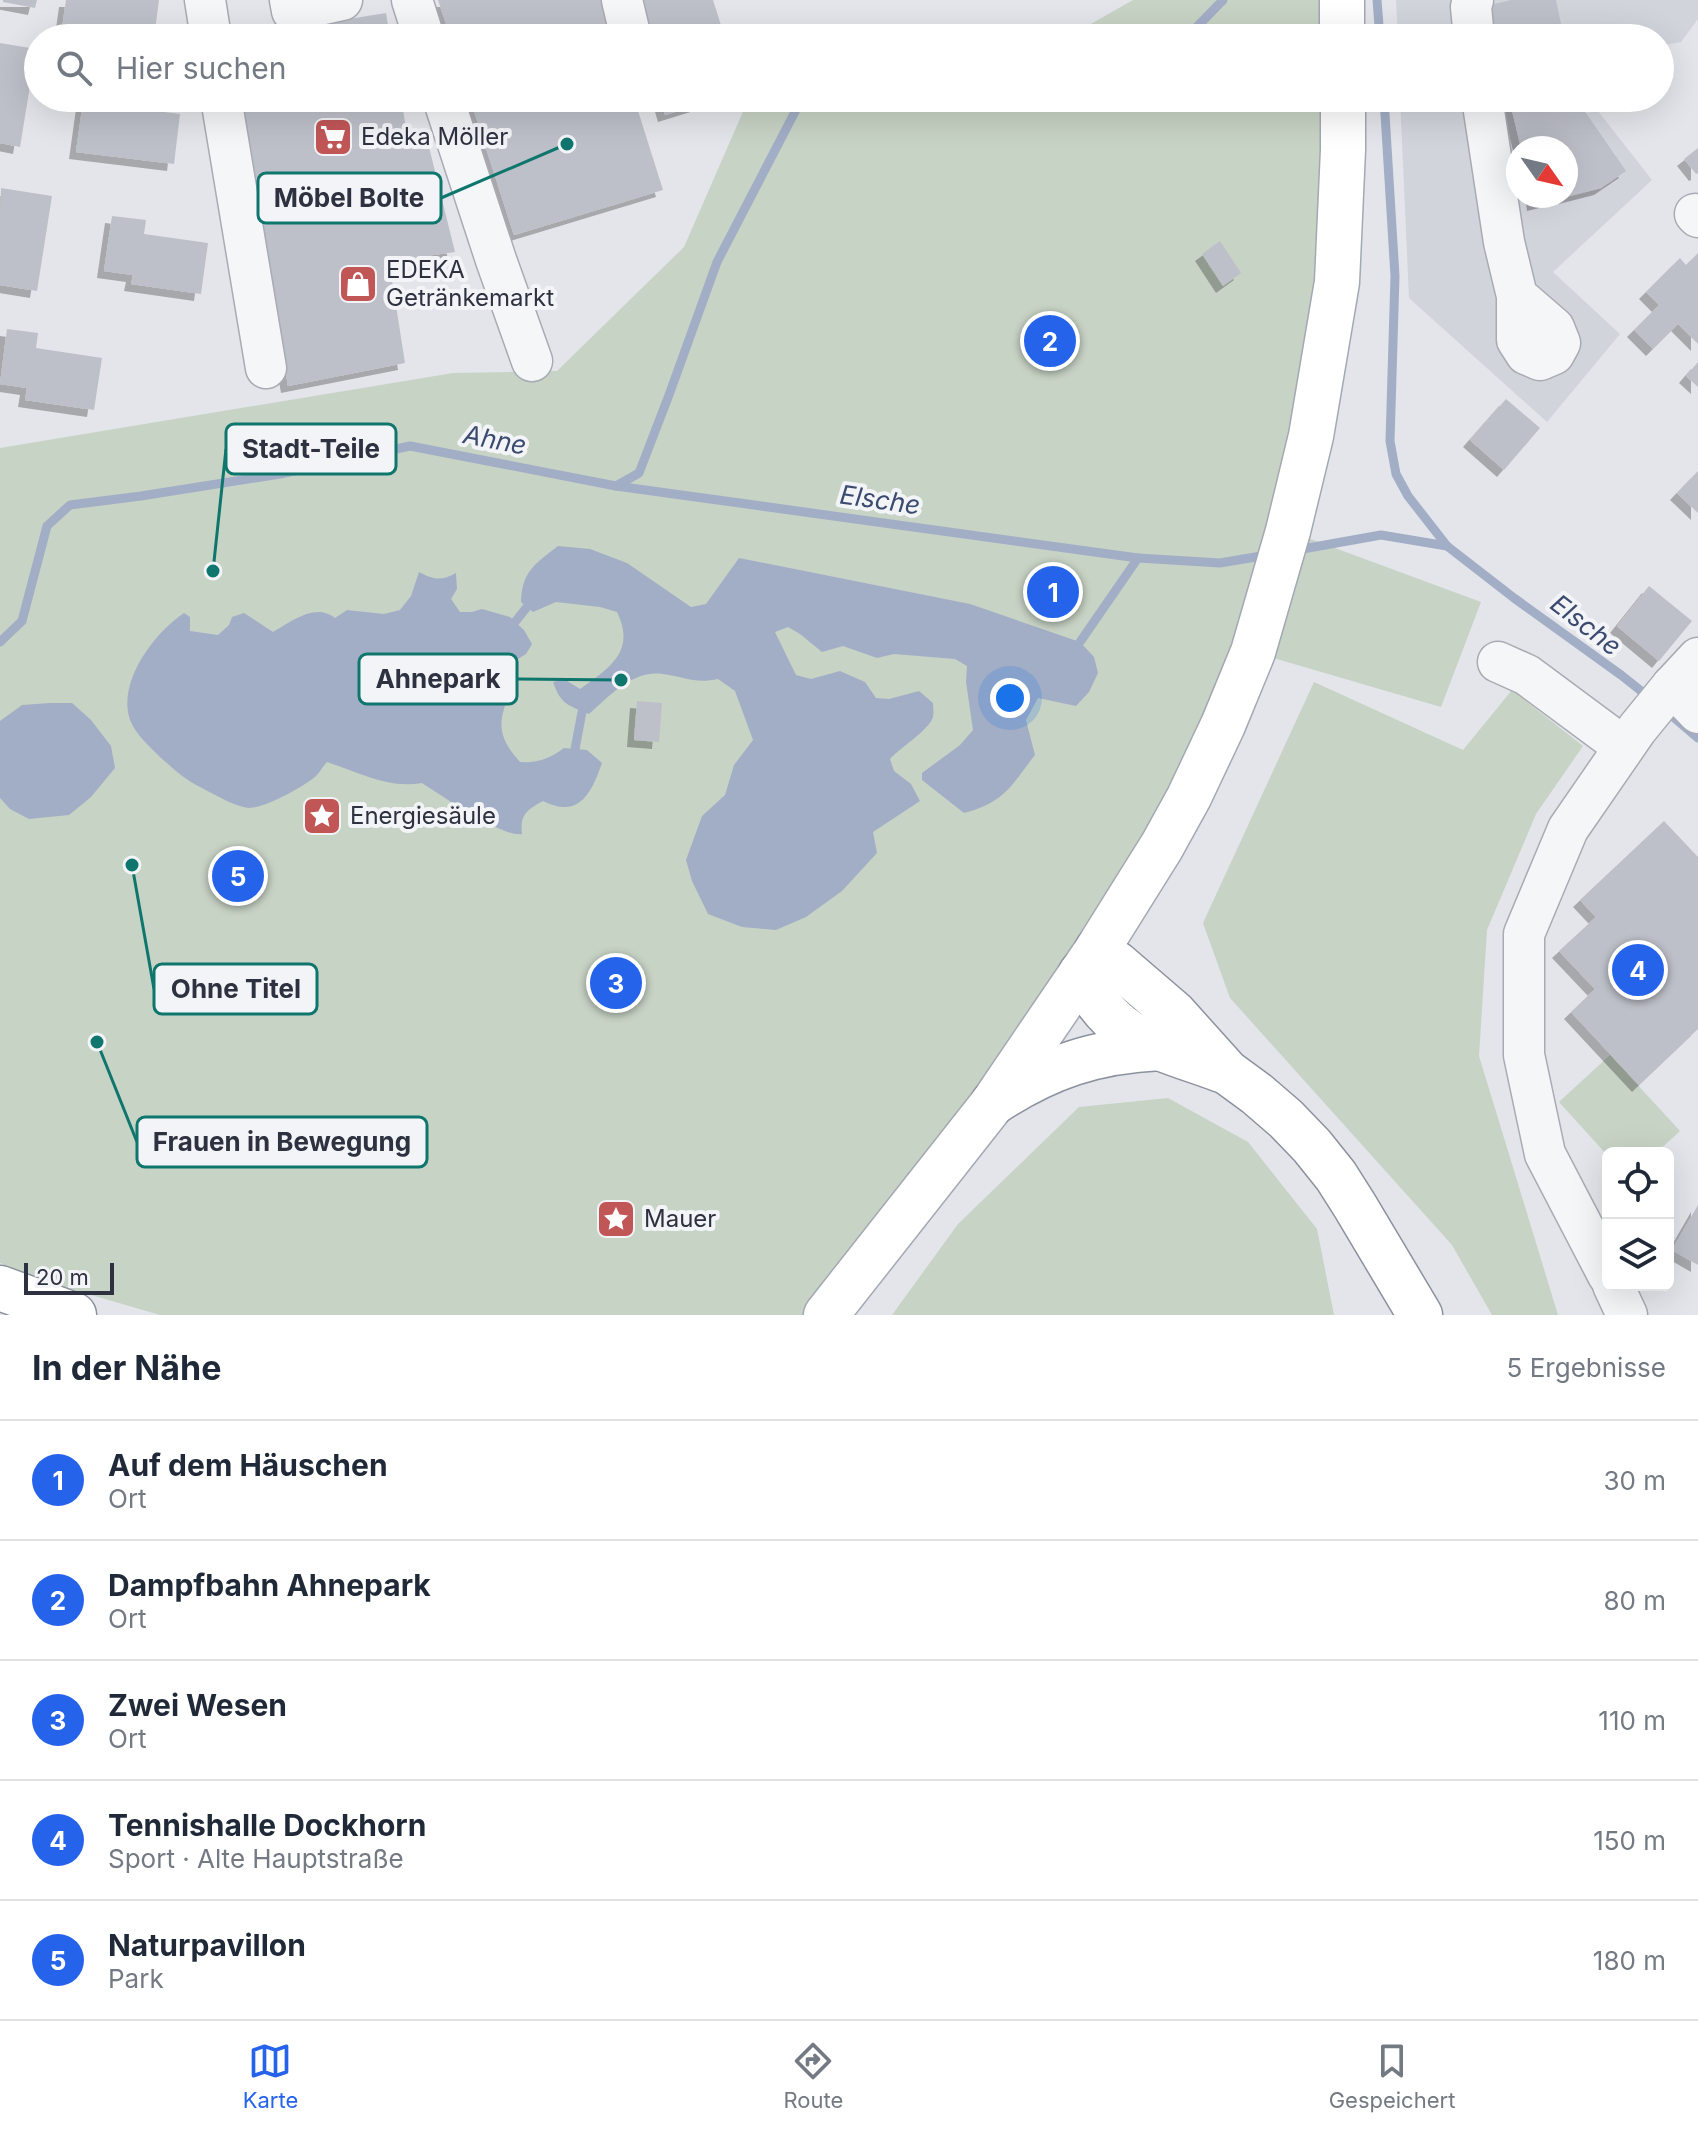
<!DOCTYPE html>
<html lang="de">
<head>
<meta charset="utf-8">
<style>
  body { margin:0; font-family:Inter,sans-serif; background:#f6f6f7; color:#1f2937 }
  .controls { position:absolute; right:24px; bottom:24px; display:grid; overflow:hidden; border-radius:12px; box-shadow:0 8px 32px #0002 }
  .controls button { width:72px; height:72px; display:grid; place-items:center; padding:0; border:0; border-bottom:2px solid #e0e1e3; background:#fff; color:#1f2937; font:40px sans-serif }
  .compass { position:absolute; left:1506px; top:136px; width:72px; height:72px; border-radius:50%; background:#fff; box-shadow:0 8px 32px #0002; rotate:124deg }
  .scale { position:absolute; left:24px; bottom:20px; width:90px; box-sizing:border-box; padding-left:8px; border:4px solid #2d3140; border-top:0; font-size:22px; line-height:28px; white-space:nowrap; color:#2d3140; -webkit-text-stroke:6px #f3f4f7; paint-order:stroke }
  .you { position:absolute; left:1010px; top:698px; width:28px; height:28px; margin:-20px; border:6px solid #fff; border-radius:50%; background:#1a73e8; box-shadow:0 0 0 12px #1a73e833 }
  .badge { display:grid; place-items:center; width:52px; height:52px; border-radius:50%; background:#2563eb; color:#fff; font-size:26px; font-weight:700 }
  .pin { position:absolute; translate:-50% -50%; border:4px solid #fff; box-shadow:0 2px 8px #0006 }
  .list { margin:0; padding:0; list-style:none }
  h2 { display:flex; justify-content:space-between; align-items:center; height:104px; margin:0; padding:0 32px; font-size:34px }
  h2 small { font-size:26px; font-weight:400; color:#747a83 }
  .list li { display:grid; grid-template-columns:52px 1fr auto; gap:24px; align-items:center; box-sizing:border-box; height:120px; padding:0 32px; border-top:2px solid #e0e1e3 }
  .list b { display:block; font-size:30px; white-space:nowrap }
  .list p { margin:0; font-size:26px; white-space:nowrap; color:#747a83 }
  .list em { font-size:26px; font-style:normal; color:#747a83 }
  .icon { flex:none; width:44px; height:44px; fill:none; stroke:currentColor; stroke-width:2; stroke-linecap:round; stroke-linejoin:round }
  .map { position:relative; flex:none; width:1698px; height:1315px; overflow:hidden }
  .search { position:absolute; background:#fff; box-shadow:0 8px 32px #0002; left:24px; right:24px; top:24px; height:88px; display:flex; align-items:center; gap:20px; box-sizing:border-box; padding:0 28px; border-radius:44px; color:#747a83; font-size:30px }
  .sheet { height:704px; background:#fff }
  nav { display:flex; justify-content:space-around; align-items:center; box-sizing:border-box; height:112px; border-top:2px solid #e0e1e3; background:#fff; font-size:22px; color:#747a83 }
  nav a { display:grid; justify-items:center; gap:4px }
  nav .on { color:#2563eb }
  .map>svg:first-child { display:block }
</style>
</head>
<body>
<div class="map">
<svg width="1698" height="1315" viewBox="0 0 1698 1315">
  <defs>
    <filter id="shadow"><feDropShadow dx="-7" dy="7" stdDeviation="0" flood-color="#0004"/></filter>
  </defs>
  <rect width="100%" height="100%" fill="#e3e5ea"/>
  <!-- built -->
  <g fill="#d1d4db" fill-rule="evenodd">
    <polygon points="1396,0 1698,0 1698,19 1681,42 1660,46 1660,38 1398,38"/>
    <path d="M1400 98H1579L1586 113 1598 111 1652 180 1553 272 1620 334 1547 422 1409 298ZM1518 148H1566V196H1518Z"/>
  </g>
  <!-- green -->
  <g fill="#c7d3c5">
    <polygon points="1133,0 1342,0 1343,38 1023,38 1082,29"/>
    <polygon points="749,98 1343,98 1289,531 1481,602 1441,707 1253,652 1223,725 826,1315 160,1315 40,1280 0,1263 0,448 453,373 557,371 684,247"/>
    <polygon points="1314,682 1463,750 1512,690 1583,746 1536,814 1487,930 1479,1056 1558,1315 1492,1315 1452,1245 1230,998 1203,923"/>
    <polygon points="1610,1055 1680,1131 1656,1153 1608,1153 1608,1156 1559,1102"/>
    <polygon points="1168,1098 1248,1142 1317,1229 1334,1315 892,1315 958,1224 1079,1107"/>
  </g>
  <!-- water -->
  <g fill="#a2aec6">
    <path d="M558 546 590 549 627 563 691 607 706 604 739 558 970 604 1080 642 1094 657 1098 673 1089 692 1076 706 1038 698 1026 720 1035 755C1010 787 1005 802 964 813L922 780V773L960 745 973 730 966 682 967 666 955 659 894 654 877 658 843 646 822 652 800 634 788 627 775 632 796 675 811 679 840 671 865 682 876 698 889 699 919 691 933 703C933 707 934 712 933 717 930 729 900 748 890 759L894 771 911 784 920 801 873 832 877 853 842 891 806 917 776 930 742 927 708 914 692 881 686 860 702 816 725 795 734 765 753 740 735 691 718 679C695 684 685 677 663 674 632 670 610 696 589 714 568 705 561 705 553 682L564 679 580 689C610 668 636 651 617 612L600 607 556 602 533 612 521 602C522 571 535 564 558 546Z"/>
    <path d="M419 572C434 580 441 581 456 573L457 589 451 599 460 612H472L482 609 510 617 524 630 532 644 526 654 518 659C519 669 516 674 513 684 500 718 493 732 520 762 538 763 549 759 564 748L587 750 602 763C591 794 579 819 543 801 527 810 520 814 522 834 503 838 441 795 422 783 388 789 358 772 327 762 323 766 320 772 316 776 303 787 267 807 250 808 237 808 212 793 200 787 184 779 174 769 161 758 150 747 136 735 130 720 117 682 154 633 184 613L190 617V631L218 635 229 625 232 617 244 613 273 632C291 622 315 602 335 618L347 610 384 614 400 610 411 596Z"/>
    <polygon points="50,703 72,703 91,720 111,746 115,768 91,797 69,815 29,819 10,809 0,798 0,721 22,705"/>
  </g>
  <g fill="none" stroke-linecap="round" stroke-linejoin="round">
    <!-- stream -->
    <g stroke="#a2aec6" stroke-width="9">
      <polyline points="1377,0 1380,38"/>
      <polyline points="1186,38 1223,0"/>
      <polyline points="1384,98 1395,276 1390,441 1396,474 1408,496 1447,546"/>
      <polyline points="616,486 1138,558"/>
      <polyline points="1297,550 1381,535 1447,546 1514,598 1621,675 1650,698"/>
      <polyline points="515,622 527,607"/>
      <polyline points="0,642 22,621 47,526 70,505 141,496 280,474 410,446 616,486 639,473 669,395 717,262 798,106 831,98"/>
      <polyline points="1080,642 1138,558 1220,563 1267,555"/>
      <polyline points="1664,709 1698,738"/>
      <polyline points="575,749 582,712"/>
    </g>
  </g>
  <!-- building -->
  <g fill="#bec0c9" filter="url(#shadow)">
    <polygon points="3,0 37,0 35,8 3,2"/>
    <polygon points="66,0 159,0 154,38 126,38 62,29"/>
    <polygon points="438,0 602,0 614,38 451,38"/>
    <polygon points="637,0 713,0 725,38 641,38"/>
    <polygon points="1511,0 1556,0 1564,38 1494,38 1486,6"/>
    <polygon points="386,13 390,38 245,38 245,36"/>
    <polygon points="0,43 36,49 20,147 0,143"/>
    <polygon points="239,98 401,98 409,146 428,143 455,252 389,261 405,363 288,386"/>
    <polygon points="470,98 634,98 663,190 514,235"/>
    <polygon points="660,98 717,98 717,99 665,115"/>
    <polygon points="1509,98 1579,98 1586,113 1626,171 1601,188 1566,197 1566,148 1521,148"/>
    <polygon points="83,102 180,114 174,164 76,152"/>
    <polygon points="1698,148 1698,173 1696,174 1684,159"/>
    <polygon points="1,188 52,196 37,291 0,285"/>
    <polygon points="1533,196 1563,196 1563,197 1534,204"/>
    <polygon points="112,216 146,220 144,234 208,243 201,294 131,284 133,275 104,271"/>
    <polygon points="1220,241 1241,273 1223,286 1202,254"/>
    <polygon points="1698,253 1698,344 1678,324 1653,349 1634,330 1659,305 1646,292 1680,258 1686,265"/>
    <polygon points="7,329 38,333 36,348 102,358 94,410 25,400 27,388 0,384"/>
    <polygon points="1698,362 1698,387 1686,376"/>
    <polygon points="1506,399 1540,428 1504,470 1470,440"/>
    <polygon points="1698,471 1698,513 1677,493"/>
    <polygon points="1649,586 1692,621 1659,661 1617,626"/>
    <polygon points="637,701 662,703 659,742 634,740"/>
    <polygon points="1664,821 1698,857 1698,1029 1639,1085 1571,1012 1595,989 1559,951 1596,917 1580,900"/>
    <polygon points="1698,1205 1698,1265 1672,1250"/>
  </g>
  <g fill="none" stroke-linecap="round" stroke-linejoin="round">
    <defs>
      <g id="minor">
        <polyline points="205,0 211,38"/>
        <polyline points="290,0 292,11 342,0"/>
        <polyline points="412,0 424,38"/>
        <polyline points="622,0 631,38"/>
        <polyline points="1473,0 1471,7 1474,38"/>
        <polyline points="221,98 266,368"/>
        <polyline points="443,98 496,260 532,361"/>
        <polyline points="1482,98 1504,242 1517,296 1517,340 1526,354 1540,360 1554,354 1560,343 1554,328 1517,296"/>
        <polyline points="1695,214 1698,217"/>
        <polyline points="1498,662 1527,675 1624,747"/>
        <polyline points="1672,686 1698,713"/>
        <polyline points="1608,1275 1545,1154 1524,1055 1524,934 1568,829 1637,729 1672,686 1698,658"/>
        <polyline points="1613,1285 1627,1315"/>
      </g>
      <g id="major">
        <polyline points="1342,0 1342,38"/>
        <polyline points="826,1315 993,1103 1097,950 1162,846 1189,797 1223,725 1253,652 1288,531 1311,436 1337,282 1343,150 1343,98"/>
      </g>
      <g id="highway">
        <polyline points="1097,950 1117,964 1174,1013 1227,1072 1257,1094 1286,1119 1312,1146 1336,1176 1355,1206 1420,1315"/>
        <path d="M1081 973C1110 1040 1159 1047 1221 1070"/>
        <path d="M993 1103C1048 1067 1095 1051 1161 1048"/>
        <polyline points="0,1288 74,1315"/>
      </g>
    </defs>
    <!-- minor casing -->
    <use href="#minor" stroke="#a9abb4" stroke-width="43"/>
    <!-- major casing -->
    <use href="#major" stroke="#a4a8b4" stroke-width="47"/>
    <!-- highway casing -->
    <use href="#highway" stroke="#8c919f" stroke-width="47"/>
    <!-- minor -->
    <use href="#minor" stroke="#f5f6f8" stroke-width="40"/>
    <!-- major -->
    <use href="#major" stroke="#fff" stroke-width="44"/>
    <!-- highway -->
    <use href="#highway" stroke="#fff" stroke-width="44"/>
  </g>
  <!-- icons -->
  <defs>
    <symbol id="supermarket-square" viewBox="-11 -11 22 22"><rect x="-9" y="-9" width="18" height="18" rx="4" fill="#c15657" stroke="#f3f4f7"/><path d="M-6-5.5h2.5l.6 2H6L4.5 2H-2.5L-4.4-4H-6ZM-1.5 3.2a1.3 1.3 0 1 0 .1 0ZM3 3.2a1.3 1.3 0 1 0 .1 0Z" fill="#fff"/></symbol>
    <symbol id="shop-square" viewBox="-11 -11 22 22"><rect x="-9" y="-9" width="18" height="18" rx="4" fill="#c15657" stroke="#f3f4f7"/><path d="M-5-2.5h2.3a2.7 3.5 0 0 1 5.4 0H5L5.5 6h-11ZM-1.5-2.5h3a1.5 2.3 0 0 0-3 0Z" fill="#fff"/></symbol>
    <symbol id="sight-square" viewBox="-11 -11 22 22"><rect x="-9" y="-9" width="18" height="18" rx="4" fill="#c15657" stroke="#f3f4f7"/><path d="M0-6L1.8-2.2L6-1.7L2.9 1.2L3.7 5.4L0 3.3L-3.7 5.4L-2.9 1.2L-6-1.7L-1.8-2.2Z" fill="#fff"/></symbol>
  </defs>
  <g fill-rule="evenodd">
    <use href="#supermarket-square" x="311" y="115" width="44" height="44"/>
    <use href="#shop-square" x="336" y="262" width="44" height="44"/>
    <use href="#sight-square" x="300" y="794" width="44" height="44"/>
    <use href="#sight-square" x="594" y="1197" width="44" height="44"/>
  </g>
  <g text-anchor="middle" stroke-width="8" stroke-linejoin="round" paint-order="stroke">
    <!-- poi labels -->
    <g font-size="24" fill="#2d3140" stroke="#f3f4f7" text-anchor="start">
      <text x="361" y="145">Edeka Möller</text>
      <text x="386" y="278">EDEKA<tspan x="386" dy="28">Getränkemarkt</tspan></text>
      <text x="350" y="824">Energiesäule</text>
      <text x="644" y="1227">Mauer</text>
    </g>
    <!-- water labels -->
    <g font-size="26" font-style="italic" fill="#3b4b70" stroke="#f3f4f7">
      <text transform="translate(495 440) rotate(11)" y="9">Ahne</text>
      <text transform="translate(880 500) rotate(8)" y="9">Elsche</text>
      <text transform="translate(1586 625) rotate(38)" y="9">Elsche</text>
    </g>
  </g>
  <!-- callouts -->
  <path fill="none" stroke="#0f766e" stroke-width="3" d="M567 144L441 198M213 571L226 449M621 680L517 679M132 865L154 989M97 1042L137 1142"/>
  <g fill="#0f766e" stroke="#f3f4f7" stroke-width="3">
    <circle cx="567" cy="144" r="8"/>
    <circle cx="213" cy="571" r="8"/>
    <circle cx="621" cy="680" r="8"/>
    <circle cx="132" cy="865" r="8"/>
    <circle cx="97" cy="1042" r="8"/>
  </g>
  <g fill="#f3f4f7" stroke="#0f766e" stroke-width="3">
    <rect x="258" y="173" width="183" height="50" rx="8"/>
    <rect x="226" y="424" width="170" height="50" rx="8"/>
    <rect x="359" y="654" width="158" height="50" rx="8"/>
    <rect x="154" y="964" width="163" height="50" rx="8"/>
    <rect x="137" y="1117" width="290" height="50" rx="8"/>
  </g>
  <g font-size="26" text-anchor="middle" font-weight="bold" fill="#2d3140">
    <text x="349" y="207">Möbel Bolte</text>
    <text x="311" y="458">Stadt-Teile</text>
    <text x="438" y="688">Ahnepark</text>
    <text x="236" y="998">Ohne Titel</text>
    <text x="282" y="1151">Frauen in Bewegung</text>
  </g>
</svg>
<div class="controls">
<button><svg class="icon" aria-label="locate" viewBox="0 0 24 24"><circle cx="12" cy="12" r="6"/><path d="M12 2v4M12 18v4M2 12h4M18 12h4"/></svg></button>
<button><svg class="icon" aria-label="layers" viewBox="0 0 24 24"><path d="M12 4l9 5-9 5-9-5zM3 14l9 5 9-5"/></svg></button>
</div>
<svg class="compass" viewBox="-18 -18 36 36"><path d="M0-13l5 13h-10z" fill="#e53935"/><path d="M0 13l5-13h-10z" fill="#747a83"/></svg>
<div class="scale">20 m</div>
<div class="you"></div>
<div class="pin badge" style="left:1053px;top:592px">1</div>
<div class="pin badge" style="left:1050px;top:341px">2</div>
<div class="pin badge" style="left:616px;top:983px">3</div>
<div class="pin badge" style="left:1638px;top:970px">4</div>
<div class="pin badge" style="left:238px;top:876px">5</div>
<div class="search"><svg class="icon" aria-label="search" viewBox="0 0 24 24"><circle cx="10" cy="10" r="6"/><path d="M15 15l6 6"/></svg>Hier suchen</div>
</div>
<section class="sheet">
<h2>In der Nähe<small>5 Ergebnisse</small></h2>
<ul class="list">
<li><span class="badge">1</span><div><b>Auf dem Häuschen</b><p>Ort</p></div><em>30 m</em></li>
<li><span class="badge">2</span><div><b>Dampfbahn Ahnepark</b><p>Ort</p></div><em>80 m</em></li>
<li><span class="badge">3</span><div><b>Zwei Wesen</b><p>Ort</p></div><em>110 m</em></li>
<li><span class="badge">4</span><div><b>Tennishalle Dockhorn</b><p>Sport · Alte Hauptstraße</p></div><em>150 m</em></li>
<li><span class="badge">5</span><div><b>Naturpavillon</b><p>Park</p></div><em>180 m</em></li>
</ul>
</section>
<nav>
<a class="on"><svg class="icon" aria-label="map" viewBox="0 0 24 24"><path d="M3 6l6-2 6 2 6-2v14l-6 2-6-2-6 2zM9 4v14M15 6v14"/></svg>Karte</a>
<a><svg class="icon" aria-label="directions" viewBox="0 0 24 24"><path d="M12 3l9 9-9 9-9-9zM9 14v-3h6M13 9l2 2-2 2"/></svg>Route</a>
<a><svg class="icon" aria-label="saved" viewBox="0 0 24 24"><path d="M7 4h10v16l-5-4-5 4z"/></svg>Gespeichert</a>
</nav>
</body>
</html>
